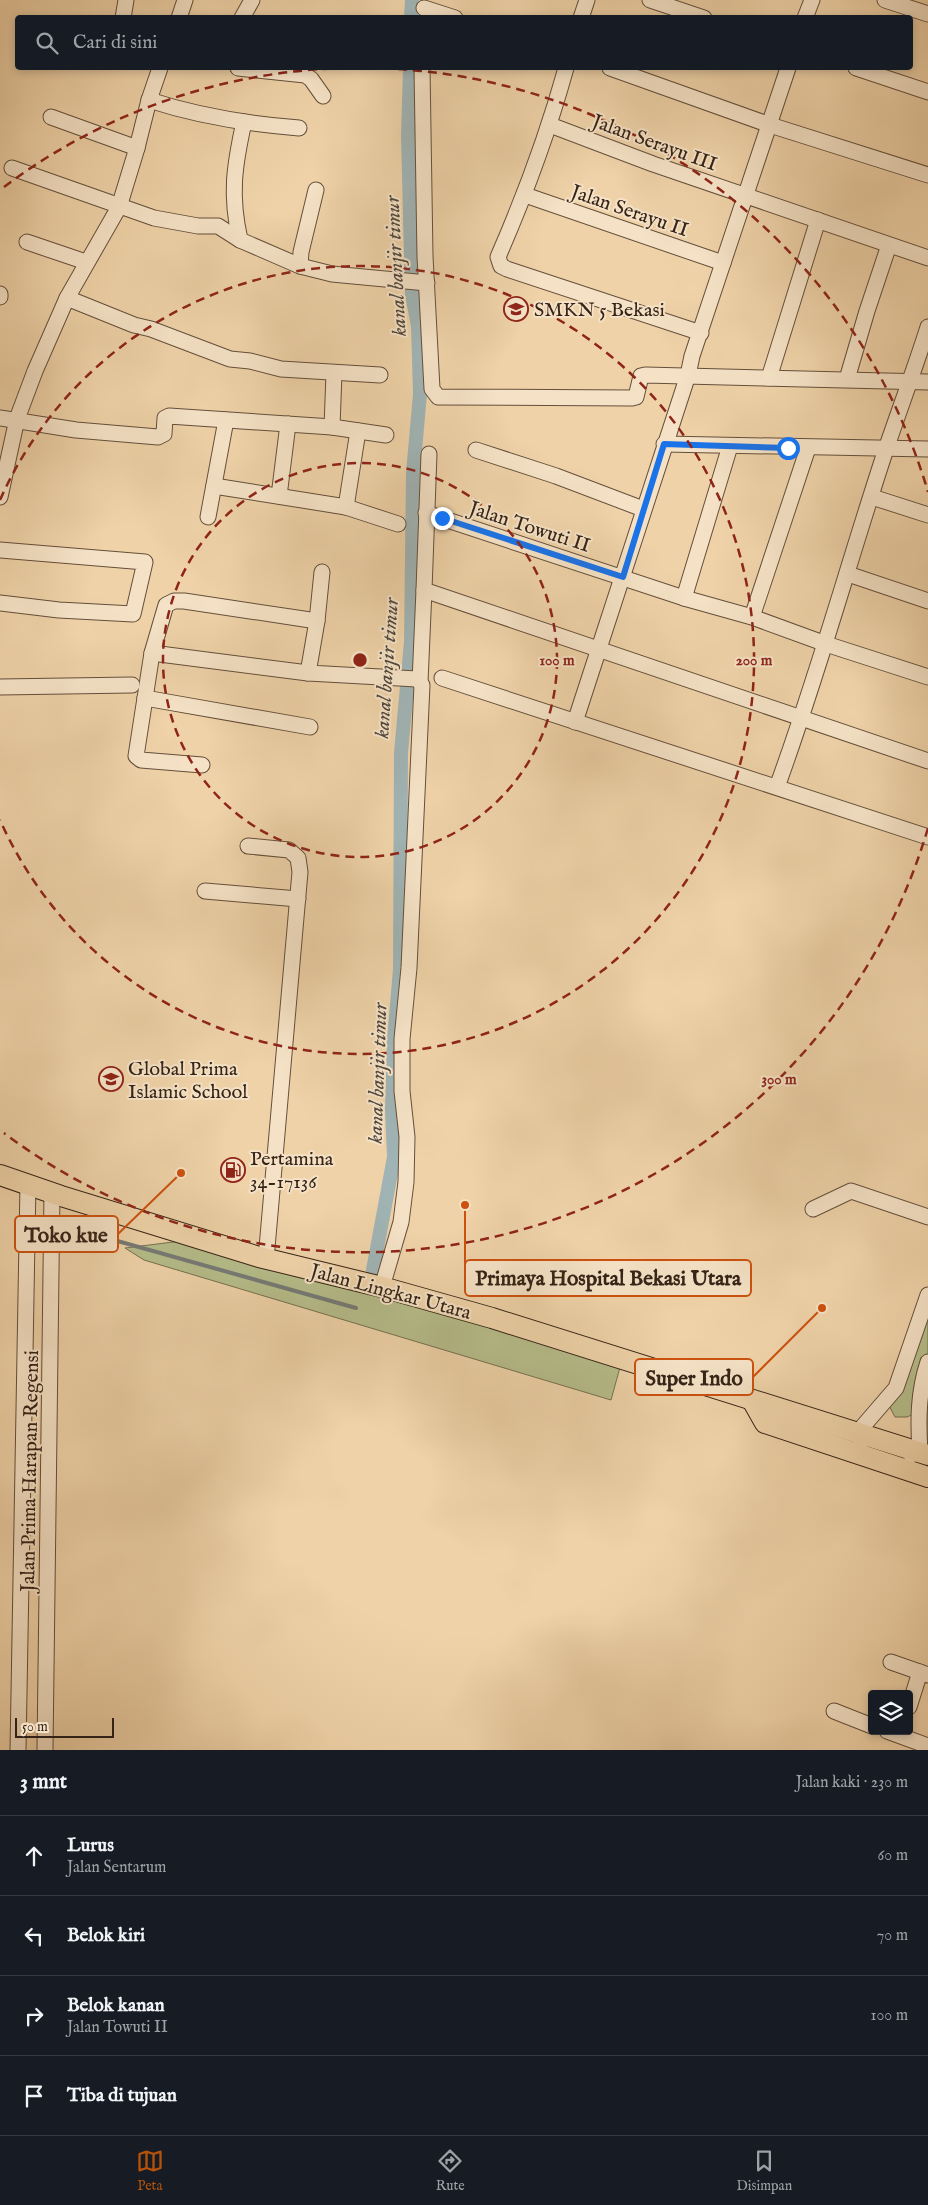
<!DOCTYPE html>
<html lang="id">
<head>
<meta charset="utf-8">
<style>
  body { margin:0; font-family:"IM FELL English",serif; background:#20242c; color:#f1f3f6 }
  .controls { position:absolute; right:15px; bottom:15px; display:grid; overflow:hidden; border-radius:5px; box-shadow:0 2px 8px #0003 }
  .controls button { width:45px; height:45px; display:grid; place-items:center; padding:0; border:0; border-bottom:1px solid #363941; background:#171b24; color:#f1f3f6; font:25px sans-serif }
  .scale { position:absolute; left:15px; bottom:12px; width:99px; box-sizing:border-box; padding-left:5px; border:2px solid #352317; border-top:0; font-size:14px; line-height:18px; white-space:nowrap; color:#352317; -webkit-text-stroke:4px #f5e2c6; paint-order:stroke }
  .stop { position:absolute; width:15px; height:15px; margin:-11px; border:4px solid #1a73e8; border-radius:50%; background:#fff }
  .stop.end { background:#1a73e8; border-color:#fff; box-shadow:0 1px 5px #0008 }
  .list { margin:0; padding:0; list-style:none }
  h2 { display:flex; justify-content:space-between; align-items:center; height:65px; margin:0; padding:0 20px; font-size:21px }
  h2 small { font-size:16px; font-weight:400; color:#9ea1a6 }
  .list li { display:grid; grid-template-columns:32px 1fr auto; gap:15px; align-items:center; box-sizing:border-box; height:80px; padding:0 20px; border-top:1px solid #363941 }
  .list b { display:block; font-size:19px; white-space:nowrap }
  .list p { margin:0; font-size:16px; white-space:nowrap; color:#9ea1a6 }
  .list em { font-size:16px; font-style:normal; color:#9ea1a6 }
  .icon { flex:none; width:28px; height:28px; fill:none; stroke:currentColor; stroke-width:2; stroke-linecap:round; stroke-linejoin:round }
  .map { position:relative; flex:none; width:928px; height:1750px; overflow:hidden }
  .search { position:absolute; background:#171b24; box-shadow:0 2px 8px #0003; left:15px; right:15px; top:15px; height:55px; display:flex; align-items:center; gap:12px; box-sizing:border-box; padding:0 18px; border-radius:5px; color:#9ea1a6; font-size:19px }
  .sheet { height:385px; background:#171b24 }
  nav { display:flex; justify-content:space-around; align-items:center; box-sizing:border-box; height:70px; border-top:1px solid #363941; background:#171b24; font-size:14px; color:#9ea1a6 }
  nav a { display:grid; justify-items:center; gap:2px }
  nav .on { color:#b45309 }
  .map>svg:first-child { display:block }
</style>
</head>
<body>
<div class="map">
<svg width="928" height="1750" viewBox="0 0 928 1750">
  <rect width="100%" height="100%" fill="#efd2a8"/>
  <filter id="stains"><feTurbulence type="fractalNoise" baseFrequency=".004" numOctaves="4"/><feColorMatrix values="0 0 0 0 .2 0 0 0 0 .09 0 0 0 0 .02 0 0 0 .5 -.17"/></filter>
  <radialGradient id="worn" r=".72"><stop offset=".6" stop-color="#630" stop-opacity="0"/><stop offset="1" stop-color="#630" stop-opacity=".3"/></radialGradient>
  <!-- green -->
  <g fill="#b5bd8a" stroke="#757050">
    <polygon points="197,1239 622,1360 611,1400 144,1260 125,1248"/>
    <polygon points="928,1295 928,1476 882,1462 920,1452 918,1412 907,1417 895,1417 886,1400"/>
  </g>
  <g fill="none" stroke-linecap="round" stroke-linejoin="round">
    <!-- stream -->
    <polyline stroke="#757a76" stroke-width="4" points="64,1226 356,1308"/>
    <!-- canal -->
    <g stroke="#a0b4b5" stroke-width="14">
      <polyline points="411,18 412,0"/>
      <polyline points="373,1270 394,1157 392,1110 394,1040 400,969 401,753 411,642 413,473 420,394 418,326 412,295 408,136 410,68"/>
    </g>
    <defs>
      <g id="minor">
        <polyline points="650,0 704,18"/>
        <polyline points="885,0 928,14"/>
        <polyline points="424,8 455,18"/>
        <polyline points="123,18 126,0"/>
        <polyline points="179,18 185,0"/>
        <polyline points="242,18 252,0"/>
        <polyline points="581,18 587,0"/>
        <polyline points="805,18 812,0"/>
        <polyline points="238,68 305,75 311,79 323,96"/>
        <polyline points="422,68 425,256 432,389 438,397 632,398 636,397 641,376 645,375 928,382"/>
        <path d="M566 68C548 133 525 195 498 257L501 266 507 269 701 333"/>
        <polyline points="610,68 770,125 928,175"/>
        <polyline points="856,68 928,92"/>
        <path d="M149 100C198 116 248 124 299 128"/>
        <polyline points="51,117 137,148"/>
        <polyline points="550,125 653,164 928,258"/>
        <polyline points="12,168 154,218 198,226 218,226 240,240 300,266 332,274 427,283"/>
        <polyline points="525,195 723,263"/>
        <path d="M240 240C230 195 234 167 244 122"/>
        <polyline points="27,242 86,262"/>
        <polyline points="300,266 301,252 316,190"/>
        <polyline points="0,294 0,297"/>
        <polyline points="67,298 134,325 151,329 230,359 250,361 281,369 380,375"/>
        <polyline points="334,373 332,427 386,435"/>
        <polyline points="769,378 818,220"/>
        <polyline points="847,379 867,311 889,245"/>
        <polyline points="0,418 76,430 158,437 164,434 165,418 169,416 332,427"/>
        <polyline points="664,444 928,449"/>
        <polyline points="476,450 556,476 643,509"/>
        <polyline points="429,454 424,590 928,761"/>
        <polyline points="214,486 346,507 398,524"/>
        <polyline points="279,496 288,424"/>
        <polyline points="0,497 17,419 35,371 67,298 119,207 137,148 149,100 160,68"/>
        <polyline points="872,497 928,515"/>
        <polyline points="346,507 358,431"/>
        <polyline points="426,513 684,598 752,617 826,644 928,677"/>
        <polyline points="208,517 226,420"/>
        <polyline points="0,550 145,562 133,614 59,610 0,603"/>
        <polyline points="322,572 317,621 308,673 417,679 422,685 409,968 402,1039 402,1091 407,1137 406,1182 401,1222 382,1287"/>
        <polyline points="848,574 928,601"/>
        <polyline points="684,598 730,446"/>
        <polyline points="752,617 808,448"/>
        <polyline points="152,653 308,673"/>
        <polyline points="442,678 928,837"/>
        <polyline points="420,682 424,590"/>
        <polyline points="0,687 132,685"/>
        <polyline points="145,698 310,727"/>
        <polyline points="575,722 688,375 692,356 788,68"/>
        <polyline points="202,765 141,760 136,756 152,653 166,605 174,601 184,601 317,621"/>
        <path d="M777 787C818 675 849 561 886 449 900 408 915 368 928 327"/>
        <polyline points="248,846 289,850 298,858 300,872 266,1259"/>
        <polyline points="205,891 298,899"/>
        <polyline points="813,1209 851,1191 928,1217"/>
        <polyline points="862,1441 858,1432 896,1388 928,1295"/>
        <path d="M911 1455 920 1452C918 1421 918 1392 928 1362"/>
        <polyline points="891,1662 928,1675"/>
        <polyline points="909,1707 920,1672"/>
        <polyline points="834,1711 872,1726"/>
        <polyline points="887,1731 928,1746"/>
        <polyline points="18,1750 28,1183"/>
        <polyline points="45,1750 52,1192"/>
      </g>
      <g id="major">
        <polyline points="0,1175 61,1196 259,1257 382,1287 492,1318 928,1455"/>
        <polyline points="752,1400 765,1423 928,1477"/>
      </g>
    </defs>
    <!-- minor casing -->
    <use href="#minor" stroke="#644f3b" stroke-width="17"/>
    <!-- major casing -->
    <use href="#major" stroke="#352317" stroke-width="22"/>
    <!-- minor -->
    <use href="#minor" stroke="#f5e2c6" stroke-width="15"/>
    <!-- major -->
    <use href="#major" stroke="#efd2a8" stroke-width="20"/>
  </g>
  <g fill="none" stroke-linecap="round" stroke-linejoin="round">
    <!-- route -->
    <polyline stroke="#1a73e8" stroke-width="6" points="442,518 623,577 664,444 788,448"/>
  </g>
  <!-- distance rings -->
  <g fill="none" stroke="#8f2418" stroke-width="2.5" stroke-dasharray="9 6">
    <circle cx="360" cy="660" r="197"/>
    <path d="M0 500A394 394 0 1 1 0 820"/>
    <path d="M928 828A592 592 0 0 1 4 1133M4 187A592 592 0 0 1 928 492"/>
  </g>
  <!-- icons -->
  <defs>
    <symbol id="school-ring" viewBox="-11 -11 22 22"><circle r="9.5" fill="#f5e2c6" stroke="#8f2418" stroke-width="1.5"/><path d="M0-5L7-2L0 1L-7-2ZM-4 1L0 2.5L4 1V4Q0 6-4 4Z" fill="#8f2418"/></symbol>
    <symbol id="fuel-ring" viewBox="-11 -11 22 22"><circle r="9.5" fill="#f5e2c6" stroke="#8f2418" stroke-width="1.5"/><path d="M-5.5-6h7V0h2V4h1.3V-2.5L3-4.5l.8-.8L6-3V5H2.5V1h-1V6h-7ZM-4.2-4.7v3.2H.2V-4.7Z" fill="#8f2418"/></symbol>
  </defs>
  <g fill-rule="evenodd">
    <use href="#school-ring" x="502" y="295" width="28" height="28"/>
    <use href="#school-ring" x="97" y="1065" width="28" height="28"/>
    <use href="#fuel-ring" x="219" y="1156" width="28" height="28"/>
  </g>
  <g text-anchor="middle" stroke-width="4" stroke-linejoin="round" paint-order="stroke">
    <!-- street labels -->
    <g font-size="20" fill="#352317" stroke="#f5e2c6">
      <text transform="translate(655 142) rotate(20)" y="7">Jalan Serayu III</text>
      <text transform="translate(630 210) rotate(19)" y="7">Jalan Serayu II</text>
      <text transform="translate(530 526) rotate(18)" y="7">Jalan Towuti II</text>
      <text transform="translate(391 1291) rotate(15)" y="7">Jalan Lingkar Utara</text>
      <text transform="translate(29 1471) rotate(-89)" y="7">Jalan Prima Harapan Regensi</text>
    </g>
    <!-- poi labels -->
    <g font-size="20" fill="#352317" stroke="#f5e2c6" text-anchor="start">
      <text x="534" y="316">SMKN 5 Bekasi</text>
      <text x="128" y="1075">Global Prima<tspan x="128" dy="23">Islamic School</tspan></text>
      <text x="250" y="1165">Pertamina<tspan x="250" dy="23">34-17136</tspan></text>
    </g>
    <!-- water labels -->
    <g font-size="21" font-style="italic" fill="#50473e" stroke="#f5e2c6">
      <text transform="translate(395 266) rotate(-93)" y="7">kanal banjir timur</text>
      <text transform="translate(386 668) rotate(-86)" y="7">kanal banjir timur</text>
      <text transform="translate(377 1073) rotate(-88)" y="7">kanal banjir timur</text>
    </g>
  </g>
  <circle cx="360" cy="660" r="8" fill="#8f2418" stroke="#f5e2c6" stroke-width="2.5"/>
  <g font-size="15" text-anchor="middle" font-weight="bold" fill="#8f2418" stroke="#f5e2c6" stroke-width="4" stroke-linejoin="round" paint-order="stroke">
    <text x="557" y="665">100 m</text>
    <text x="754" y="665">200 m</text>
    <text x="779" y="1084">300 m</text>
  </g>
  <!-- callouts -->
  <path fill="none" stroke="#cd510e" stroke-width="2" d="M181 1173L118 1234M465 1205L465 1278M822 1308L753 1377"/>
  <g fill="#cd510e" stroke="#f5e2c6" stroke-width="2">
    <circle cx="181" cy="1173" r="5"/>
    <circle cx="465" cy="1205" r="5"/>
    <circle cx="822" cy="1308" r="5"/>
  </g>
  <g fill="#f5e2c6" stroke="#cd510e" stroke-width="2">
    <rect x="15" y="1216" width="103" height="36" rx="5"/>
    <rect x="465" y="1260" width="286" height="36" rx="5"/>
    <rect x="635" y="1359" width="118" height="36" rx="5"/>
  </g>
  <g font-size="21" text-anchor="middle" font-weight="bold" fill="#352317">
    <text x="66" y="1242">Toko kue</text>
    <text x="608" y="1285">Primaya Hospital Bekasi Utara</text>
    <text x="694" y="1385">Super Indo</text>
  </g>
  <rect width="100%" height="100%" filter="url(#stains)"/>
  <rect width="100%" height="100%" fill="url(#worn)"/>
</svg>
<div class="controls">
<button><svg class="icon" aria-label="layers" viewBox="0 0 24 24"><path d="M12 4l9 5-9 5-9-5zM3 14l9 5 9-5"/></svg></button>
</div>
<div class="scale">50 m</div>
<div class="stop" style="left:788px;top:448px"></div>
<div class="stop end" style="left:442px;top:518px"></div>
<div class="search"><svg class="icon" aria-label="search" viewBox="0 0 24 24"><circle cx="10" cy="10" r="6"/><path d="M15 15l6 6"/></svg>Cari di sini</div>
</div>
<section class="sheet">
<h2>3 mnt<small>Jalan kaki · 230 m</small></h2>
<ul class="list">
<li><svg class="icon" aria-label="ahead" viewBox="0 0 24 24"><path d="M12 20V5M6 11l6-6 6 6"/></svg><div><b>Lurus</b><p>Jalan Sentarum</p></div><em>60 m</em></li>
<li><svg class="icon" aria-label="left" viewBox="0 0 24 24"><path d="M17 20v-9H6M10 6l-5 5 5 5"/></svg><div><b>Belok kiri</b></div><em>70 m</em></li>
<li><svg class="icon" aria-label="right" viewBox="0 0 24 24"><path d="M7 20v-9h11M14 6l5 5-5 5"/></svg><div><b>Belok kanan</b><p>Jalan Towuti II</p></div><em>100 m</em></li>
<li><svg class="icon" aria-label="arrive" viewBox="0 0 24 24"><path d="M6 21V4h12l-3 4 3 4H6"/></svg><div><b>Tiba di tujuan</b></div></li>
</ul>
</section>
<nav>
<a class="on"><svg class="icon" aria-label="map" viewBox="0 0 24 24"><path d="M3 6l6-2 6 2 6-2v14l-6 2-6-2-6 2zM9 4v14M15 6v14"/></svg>Peta</a>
<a><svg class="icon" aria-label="directions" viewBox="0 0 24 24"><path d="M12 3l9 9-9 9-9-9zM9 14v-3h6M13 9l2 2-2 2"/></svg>Rute</a>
<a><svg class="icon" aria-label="saved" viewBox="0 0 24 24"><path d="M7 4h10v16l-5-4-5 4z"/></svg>Disimpan</a>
</nav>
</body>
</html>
